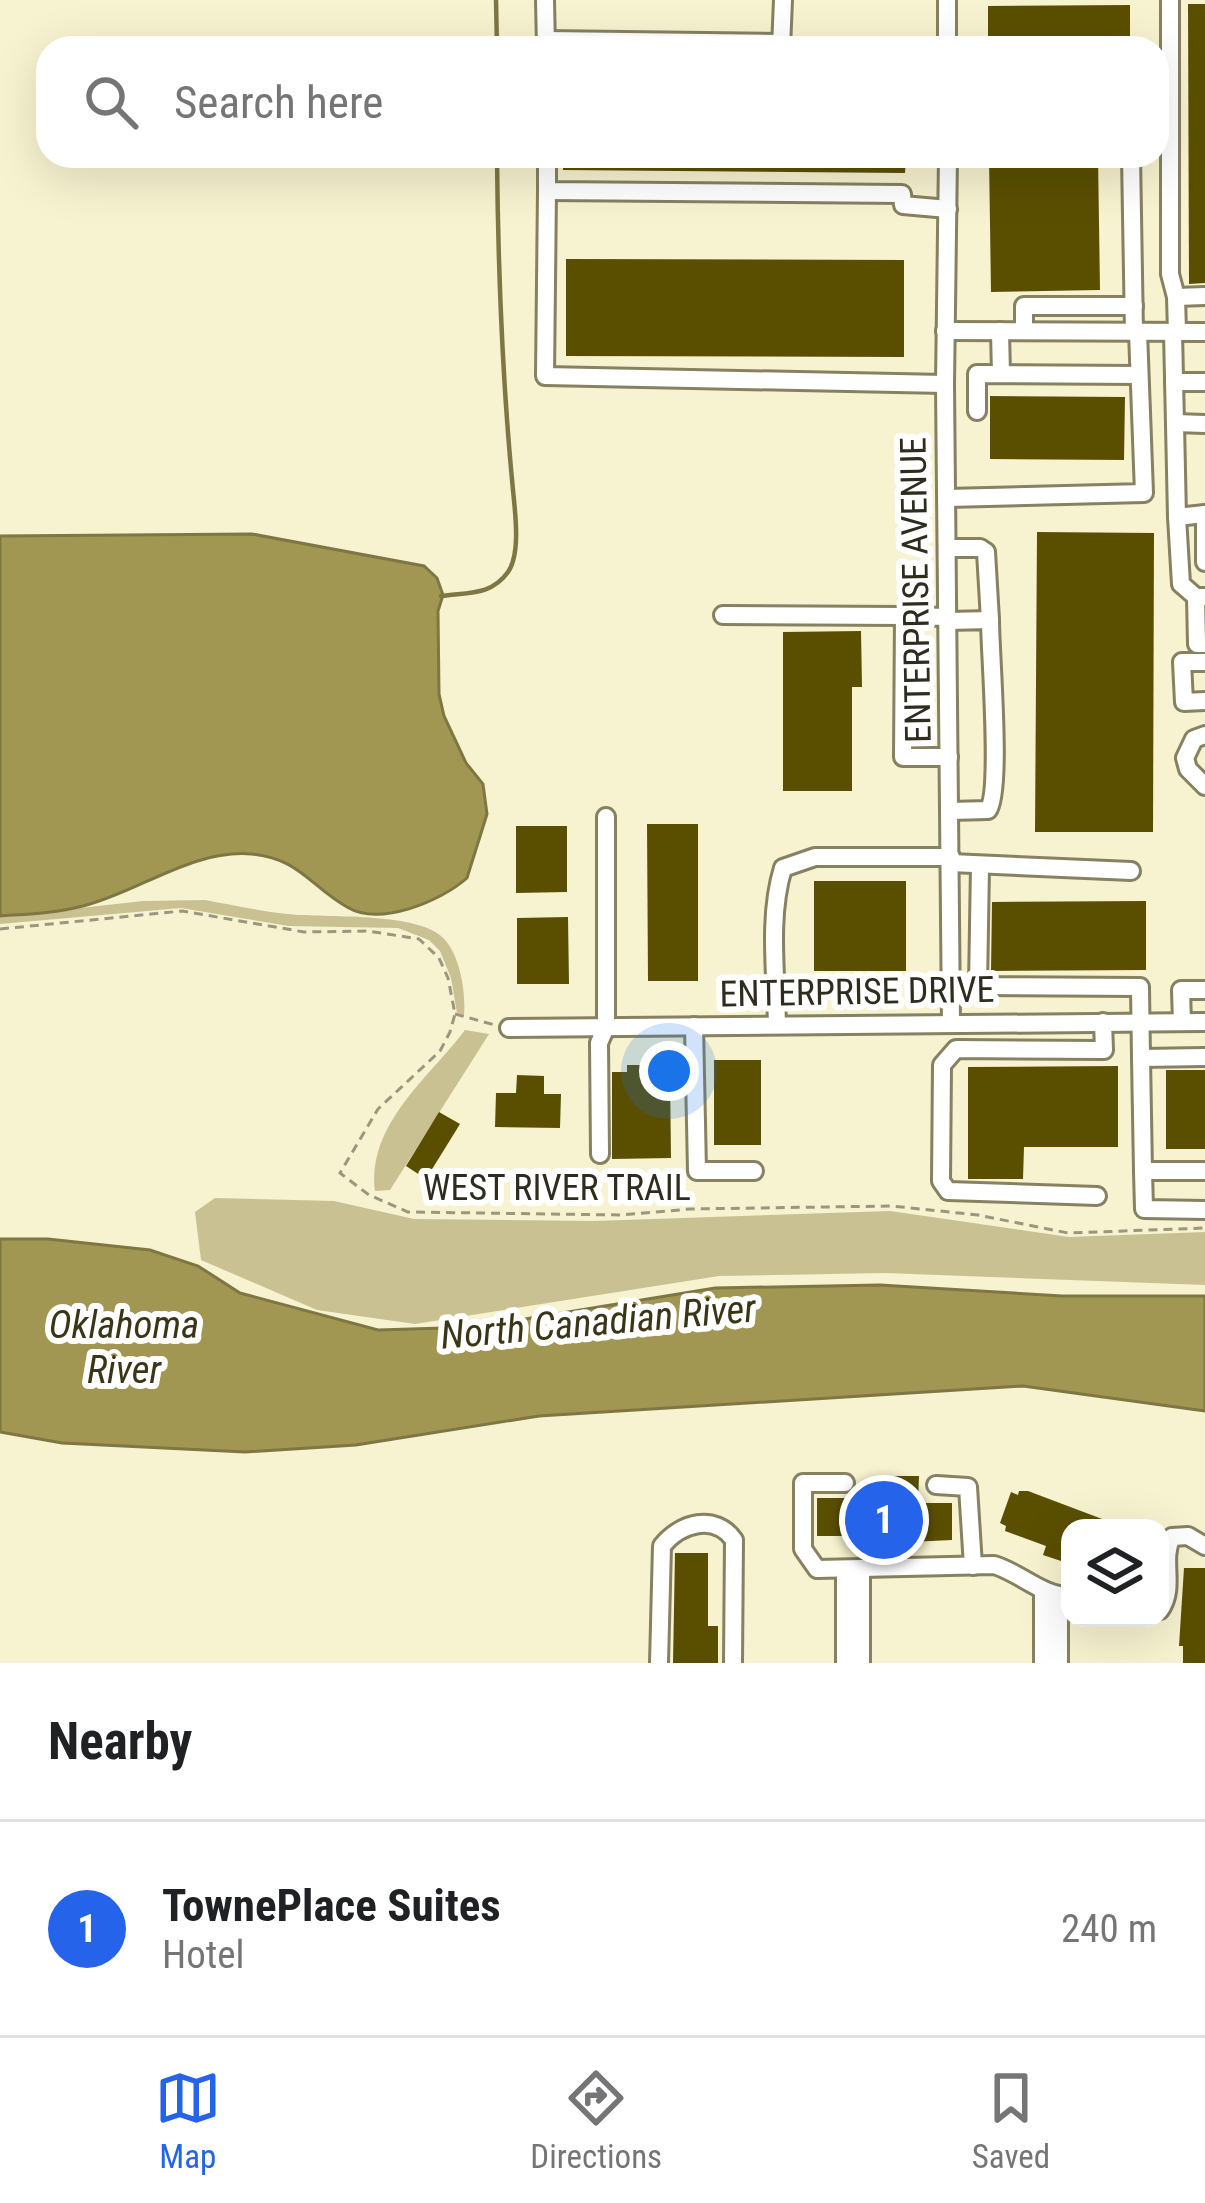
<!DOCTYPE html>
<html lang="en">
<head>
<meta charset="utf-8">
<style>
  body { margin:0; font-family:"Roboto Condensed",sans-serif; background:#f2f2f2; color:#202124 }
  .controls { position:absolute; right:36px; bottom:36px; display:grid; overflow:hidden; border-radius:24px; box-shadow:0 12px 48px #0002 }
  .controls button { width:108px; height:108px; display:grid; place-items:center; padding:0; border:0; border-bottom:3px solid #e0e0e0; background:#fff; color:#202124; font:60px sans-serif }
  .you { position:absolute; left:669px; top:1071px; width:42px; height:42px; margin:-30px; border:9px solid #fff; border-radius:50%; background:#1a73e8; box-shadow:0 0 0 18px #1a73e833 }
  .badge { display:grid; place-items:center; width:78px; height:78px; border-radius:50%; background:#2563eb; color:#fff; font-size:39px; font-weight:700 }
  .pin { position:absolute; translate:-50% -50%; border:6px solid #fff; box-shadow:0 3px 12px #0006 }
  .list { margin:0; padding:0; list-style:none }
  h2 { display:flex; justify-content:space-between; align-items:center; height:156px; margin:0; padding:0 48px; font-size:51px }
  h2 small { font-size:39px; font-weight:400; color:#757577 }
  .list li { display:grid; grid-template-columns:78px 1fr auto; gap:36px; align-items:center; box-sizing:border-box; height:216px; padding:0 48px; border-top:3px solid #e0e0e0 }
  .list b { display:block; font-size:45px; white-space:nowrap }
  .list p { margin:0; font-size:39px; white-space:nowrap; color:#757577 }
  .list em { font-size:39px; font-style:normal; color:#757577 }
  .icon { flex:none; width:66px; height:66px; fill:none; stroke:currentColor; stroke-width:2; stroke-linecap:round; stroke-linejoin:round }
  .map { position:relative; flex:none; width:1205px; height:1663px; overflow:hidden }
  .search { position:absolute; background:#fff; box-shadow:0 12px 48px #0002; left:36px; right:36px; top:36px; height:132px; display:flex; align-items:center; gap:30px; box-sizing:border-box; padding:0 42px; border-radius:36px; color:#757577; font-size:45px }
  .sheet { height:372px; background:#fff }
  nav { display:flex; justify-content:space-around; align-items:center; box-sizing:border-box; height:168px; border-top:3px solid #e0e0e0; background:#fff; font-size:33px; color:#757577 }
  nav a { display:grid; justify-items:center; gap:6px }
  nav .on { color:#2563eb }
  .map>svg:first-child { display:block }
</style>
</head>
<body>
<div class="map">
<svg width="1205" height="1663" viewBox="0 0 1205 1663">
  <rect width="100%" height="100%" fill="#f7f2cf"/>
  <!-- green -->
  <g fill="#c9c191">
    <path d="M205 900C232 905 259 911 287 914 326 918 413 912 441 936 460 952 466 992 464 1015L457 1013 451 978 440 951 429 940 398 928 289 926 181 908 0 924V917L143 901Z"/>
    <path d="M465 1030 489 1034 390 1190 375 1191C367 1124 429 1078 465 1030Z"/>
    <polygon points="215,1198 334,1201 414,1219 594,1221 890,1211 1069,1237 1205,1232 1205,1285 885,1273 719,1276 415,1324 317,1310 201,1260 195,1212"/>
  </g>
  <!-- water -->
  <g fill="#a19652" stroke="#7e7643" stroke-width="3">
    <path d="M252 534 424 566 437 578 443 595 438 611 439 694 444 716 466 763 483 784 487 814 467 878C441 901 380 927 347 907 310 886 299 858 251 854 192 849 137 893 83 906 57 913 27 914 0 916V536Z"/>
    <polygon points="0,1239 48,1239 150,1250 198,1266 240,1293 378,1330 476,1327 715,1288 880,1285 1062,1296 1205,1296 1205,1411 1023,1386 539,1416 356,1445 245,1452 62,1443 0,1432"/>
  </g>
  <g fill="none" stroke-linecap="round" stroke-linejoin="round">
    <!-- stream -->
    <g stroke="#7e7643" stroke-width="4.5">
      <polyline points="496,0 497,48"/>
      <path d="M441 596C467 592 491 596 508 572 521 553 515 512 513 490 502 378 498 268 497 156"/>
    </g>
  </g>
  <!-- building -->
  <g fill="#5a4f00">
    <polygon points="1188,4 1205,4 1205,283 1189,284"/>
    <polygon points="1130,5 1130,48 988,48 988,6"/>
    <polygon points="563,156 906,156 905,173 563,170"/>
    <polygon points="989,156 1098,156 1100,290 991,292"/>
    <polygon points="566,259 904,260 904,357 566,356"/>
    <polygon points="990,396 1125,397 1124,460 990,459"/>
    <polygon points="1037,532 1154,533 1153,832 1035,832"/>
    <polygon points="861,631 862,687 852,687 852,791 783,791 783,632"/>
    <polygon points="647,824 698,824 698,981 648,981"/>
    <polygon points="516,826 567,826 567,892 516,893"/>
    <rect x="814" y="881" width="92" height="90"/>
    <polygon points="1146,901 1146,970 991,971 992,902"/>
    <polygon points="568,917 569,984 517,984 517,918"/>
    <rect x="714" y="1060" width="47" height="85"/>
    <polygon points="627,1065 655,1065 655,1075 670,1074 671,1158 612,1159 612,1072 627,1072"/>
    <polygon points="1118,1066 1118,1147 1024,1147 1023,1179 968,1179 968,1067"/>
    <rect x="1166" y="1070" width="39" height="79"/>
    <polygon points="517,1075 544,1076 544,1094 561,1094 560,1128 495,1127 496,1093 516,1093"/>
    <polygon points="439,1112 460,1124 426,1179 406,1166"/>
    <polygon points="875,1476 919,1476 918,1503 952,1503 952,1540 867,1544 867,1536 817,1536 817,1498 875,1498"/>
    <polygon points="1019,1491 1028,1491 1126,1528 1070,1528 1070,1564 1043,1555 1046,1546 1005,1531 1006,1526 1000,1523 1011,1492 1018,1495"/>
    <polygon points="675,1553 708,1553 708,1626 718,1626 718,1663 673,1663"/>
    <polygon points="1184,1568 1205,1568 1205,1663 1183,1663 1183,1646 1179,1646"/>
  </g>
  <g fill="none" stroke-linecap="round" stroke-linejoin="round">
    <defs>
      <g id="minor">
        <polyline points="545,0 546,47"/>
        <polyline points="947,0 947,48"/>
        <polyline points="1170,0 1170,274 1176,297"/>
        <polyline points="545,40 780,43"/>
        <polyline points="781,48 783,0"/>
        <polyline points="547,156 547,191 902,194 903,205 948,209"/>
        <polyline points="948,156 945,384 951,1023"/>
        <polyline points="1131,156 1134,332"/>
        <polyline points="547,191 545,376 945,384"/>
        <polyline points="945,331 1205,332"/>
        <polyline points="1000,331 1001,374"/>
        <polyline points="1024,331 1024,306 1134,306"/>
        <polyline points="1173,332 1177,517"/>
        <polyline points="1177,332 1176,297 1205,296"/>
        <polyline points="1174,382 1205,382"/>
        <polyline points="977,411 977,374 1139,375"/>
        <polyline points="1175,423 1205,424"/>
        <polyline points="947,498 1144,493 1138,332"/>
        <polyline points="1205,514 1205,562"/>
        <polyline points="947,548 980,548 986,552 990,620"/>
        <polyline points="1196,597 1181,584 1177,517 1205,514"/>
        <polyline points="1204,597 1196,597 1197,644 1205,644"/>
        <polyline points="723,615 904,616"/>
        <polyline points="948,617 904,616 903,757 949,757"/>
        <path d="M948 621 990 620C990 653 1002 792 988 810L950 811"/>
        <polyline points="1205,662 1182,662 1184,702 1205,701"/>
        <polyline points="1205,735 1194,739 1185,758 1188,769 1205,786"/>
        <polyline points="951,863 1131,871"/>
        <polyline points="980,866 978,986 1140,987 1141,1058 1205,1057"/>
        <polyline points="1182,1022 1181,990 1205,990"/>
        <path d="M777 1025C776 975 768 916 783 868L815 857H951"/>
        <polyline points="694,1026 697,1171 754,1171"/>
        <polyline points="509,1028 1205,1022"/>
        <polyline points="1141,1058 1143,1171 1205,1171"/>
        <polyline points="600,1154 599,1043 606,1027 606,817"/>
        <polyline points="1143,1171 1144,1209 1205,1210"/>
        <polyline points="1097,1196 948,1191 941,1181 942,1065 956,1049 1104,1050 1103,1022"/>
        <path d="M845 1483H803V1549L817 1569 994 1565C1021 1573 1041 1596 1070 1596"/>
        <polyline points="936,1485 968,1487 973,1566"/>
        <polyline points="861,1569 861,1663"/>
        <path d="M1160 1610C1176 1587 1160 1560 1172 1537L1188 1536 1205 1546"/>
        <path d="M659 1663 662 1546C680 1523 715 1513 734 1540L733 1663"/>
        <polyline points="845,1663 845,1569"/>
        <polyline points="1043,1663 1043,1590"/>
        <polyline points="1059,1663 1059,1596"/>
      </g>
    </defs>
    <!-- minor casing -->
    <use href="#minor" stroke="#858161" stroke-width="22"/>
    <!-- path -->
    <g stroke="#9b977e" stroke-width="3" stroke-dasharray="9 6" stroke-linecap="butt">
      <polyline points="0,929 182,911 304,932 368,931 419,939 439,958 448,978 455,1014 450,1032 440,1051 378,1109 340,1173 369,1195 408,1212 621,1215 690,1209 892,1206 978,1215 1068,1233 1205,1228"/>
      <polyline points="455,1014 495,1025"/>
    </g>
    <!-- minor -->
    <use href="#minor" stroke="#fff" stroke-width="16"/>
  </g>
  <g text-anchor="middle" stroke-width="12" stroke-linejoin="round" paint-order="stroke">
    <!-- street labels -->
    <g font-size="36" fill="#2e2c1f" stroke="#fff">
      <text transform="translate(915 590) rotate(-91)" y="13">ENTERPRISE AVENUE</text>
      <text transform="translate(857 991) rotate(-1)" y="13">ENTERPRISE DRIVE</text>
      <text x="557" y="1200">WEST RIVER TRAIL</text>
    </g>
    <!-- water labels -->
    <g font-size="39" font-style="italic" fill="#3a3516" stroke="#fff">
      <text transform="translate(598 1321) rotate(-5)" y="14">North Canadian River</text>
      <text x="124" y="1338">Oklahoma<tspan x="124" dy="45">River</tspan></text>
    </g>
  </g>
</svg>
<div class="controls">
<button><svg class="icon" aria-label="layers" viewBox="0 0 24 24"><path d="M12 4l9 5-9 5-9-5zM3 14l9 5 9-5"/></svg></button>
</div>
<div class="you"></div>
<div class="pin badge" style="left:884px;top:1520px">1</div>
<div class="search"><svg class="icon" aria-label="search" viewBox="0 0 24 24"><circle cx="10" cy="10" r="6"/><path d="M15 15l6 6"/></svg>Search here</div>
</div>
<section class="sheet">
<h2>Nearby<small></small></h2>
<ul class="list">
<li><span class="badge">1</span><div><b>TownePlace Suites</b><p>Hotel</p></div><em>240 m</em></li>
</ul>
</section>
<nav>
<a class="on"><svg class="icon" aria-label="map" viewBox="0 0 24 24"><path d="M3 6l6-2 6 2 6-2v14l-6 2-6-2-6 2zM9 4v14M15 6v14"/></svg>Map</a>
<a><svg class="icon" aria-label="directions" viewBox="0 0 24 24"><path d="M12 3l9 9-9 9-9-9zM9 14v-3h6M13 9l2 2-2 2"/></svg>Directions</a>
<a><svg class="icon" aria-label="saved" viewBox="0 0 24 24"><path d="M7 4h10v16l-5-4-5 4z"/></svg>Saved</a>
</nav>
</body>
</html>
